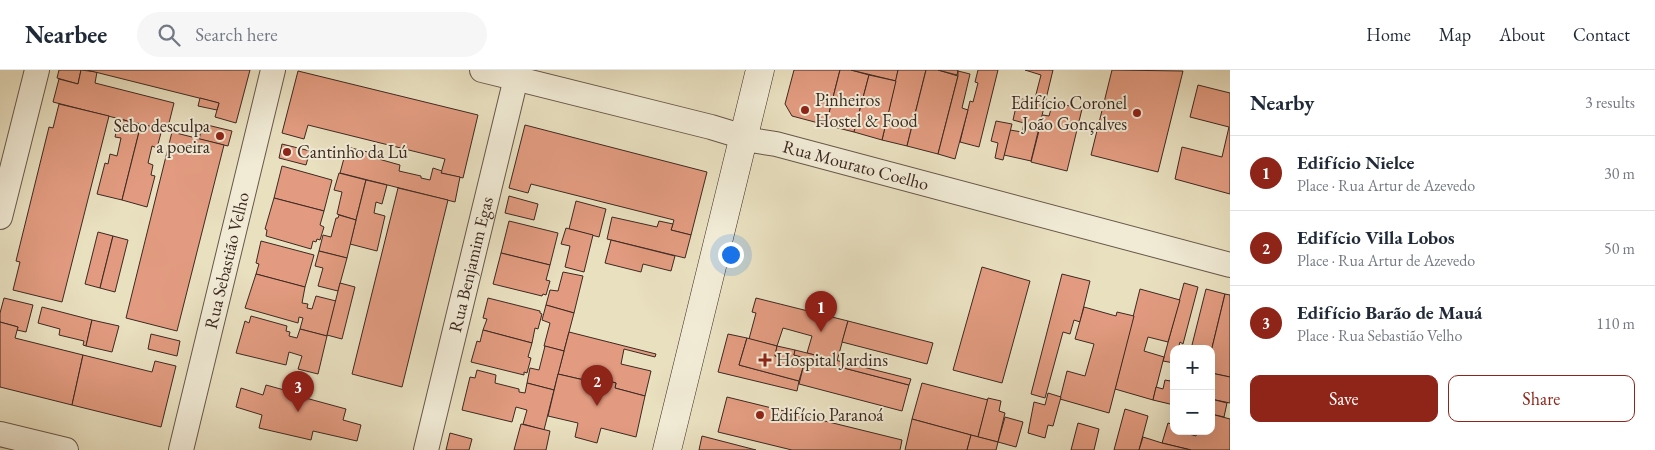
<!DOCTYPE html>
<html lang="en">
<head>
<meta charset="utf-8">
<style>
  body { margin:0; font-family:"EB Garamond",serif; background:#f6f6f7; color:#1f2937 }
  .controls { position:absolute; right:15px; bottom:15px; display:grid; overflow:hidden; border-radius:10px; box-shadow:0 5px 20px #0002 }
  .controls button { width:45px; height:45px; display:grid; place-items:center; padding:0; border:0; border-bottom:1px solid #e0e1e3; background:#fff; color:#1f2937; font:25px sans-serif }
  .you { position:absolute; left:730px; top:184px; width:18px; height:18px; margin:-12px; border:4px solid #fff; border-radius:50%; background:#1a73e8; box-shadow:0 0 0 8px #1a73e833 }
  .badge { display:grid; place-items:center; width:32px; height:32px; border-radius:50%; background:#8f2418; color:#fff; font-size:16px; font-weight:700 }
  .pin { position:absolute; translate:-50% -41px; filter:drop-shadow(0 1px 2px #0008) }
  .pin::after { content:''; position:absolute; top:26px; width:18px; height:15px; background:inherit; clip-path:polygon(0 0,100% 0,50% 100%) }
  .list { margin:0; padding:0; list-style:none }
  h2 { display:flex; justify-content:space-between; align-items:center; height:65px; margin:0; padding:0 20px; font-size:21px }
  h2 small { font-size:16px; font-weight:400; color:#747a83 }
  .list li { display:grid; grid-template-columns:32px 1fr auto; gap:15px; align-items:center; box-sizing:border-box; height:75px; padding:0 20px; border-top:1px solid #e0e1e3 }
  .list b { display:block; font-size:19px; white-space:nowrap }
  .list p { margin:0; font-size:16px; white-space:nowrap; color:#747a83 }
  .list em { font-size:16px; font-style:normal; color:#747a83 }
  .actions { display:flex; gap:10px; padding:15px 20px }
  .actions a { flex:1; padding:11px 0; border:1px solid #8f2418; border-radius:10px; text-align:center; font-size:18px; color:#8f2418 }
  .actions .main { background:#8f2418; color:#fff }
  .icon { flex:none; width:28px; height:28px; fill:none; stroke:currentColor; stroke-width:2; stroke-linecap:round; stroke-linejoin:round }
  .map { position:relative; flex:none; width:1230px; height:380px; overflow:hidden }
  header { display:flex; align-items:center; gap:30px; box-sizing:border-box; height:70px; padding:0 25px; background:#fff; border-bottom:1px solid #e0e1e3 }
  header strong { font-size:24px }
  nav { display:flex; gap:28px; margin-inline-start:auto; font-size:18px }
  .search { width:350px; height:45px; background:#f6f6f7; display:flex; align-items:center; gap:12px; box-sizing:border-box; padding:0 18px; border-radius:28px; color:#747a83; font-size:19px }
  main { display:flex }
  aside { flex:1; background:#fff }
  .map>svg:first-child { display:block }
</style>
</head>
<body>
<header>
<strong>Nearbee</strong>
<div class="search"><svg class="icon" aria-label="search" viewBox="0 0 24 24"><circle cx="10" cy="10" r="6"/><path d="M15 15l6 6"/></svg>Search here</div>
<nav><a>Home</a><a>Map</a><a>About</a><a>Contact</a></nav>
</header>
<main>
<div class="map">
<svg width="1230" height="380" viewBox="0 0 1230 380">
  <rect width="100%" height="100%" fill="#e9e0c0"/>
  <filter id="stains"><feTurbulence type="fractalNoise" baseFrequency=".004" numOctaves="4"/><feColorMatrix values="0 0 0 0 .2 0 0 0 0 .09 0 0 0 0 .02 0 0 0 .5 -.17"/></filter>
  <radialGradient id="worn" r=".72"><stop offset=".6" stop-color="#630" stop-opacity="0"/><stop offset="1" stop-color="#630" stop-opacity=".3"/></radialGradient>
  <!-- building -->
  <g fill="#e29b80" stroke="#3c2921">
    <polygon points="59,0 81,0 78,14 57,8"/>
    <polygon points="81,0 97,2 95,13 174,33 167,61 53,32 59,9 78,14"/>
    <polygon points="87,0 250,0 236,53 215,47 219,33"/>
    <polygon points="794,0 840,0 826,55 792,46 785,34"/>
    <polygon points="840,0 851,0 869,5 854,62 826,55"/>
    <polygon points="851,0 898,0 896,11"/>
    <polygon points="898,0 926,0 907,76 882,70"/>
    <polygon points="926,0 938,0 958,6 938,84 907,76"/>
    <polygon points="938,0 958,0 957,5"/>
    <polygon points="978,0 998,0 979,77 960,72 970,31 973,32 978,13 975,12"/>
    <polygon points="1025,0 1053,0 1031,91 1004,85 1010,60 1022,62 1024,53 1013,50 1018,28 1034,32 1041,5"/>
    <polygon points="1112,0 1183,1 1158,102 1091,85"/>
    <polygon points="298,1 478,45 463,108 441,103 445,89 308,55 304,69 282,63"/>
    <polygon points="958,1 970,4 962,38 968,40 955,89 938,84 958,6"/>
    <polygon points="869,5 896,11 882,70 854,62"/>
    <polygon points="1198,15 1230,23 1230,124 1175,109 1182,77 1222,87 1229,57 1190,47"/>
    <polygon points="200,28 219,33 217,40 198,36"/>
    <polygon points="1053,32 1082,39 1067,101 1031,92 1043,45 1049,46"/>
    <polygon points="59,34 109,46 62,232 13,220 20,192 16,191 49,57 53,58"/>
    <polygon points="119,49 141,54 122,130 97,124 105,93 108,94 110,84 117,86 121,68 115,67"/>
    <polygon points="996,51 1012,54 1003,90 995,88 998,73 991,71"/>
    <polygon points="141,54 162,59 157,78 152,76 148,93 153,95 151,105 155,106 147,137 122,130"/>
    <polygon points="203,54 232,61 228,76 199,69"/>
    <polygon points="525,55 707,102 691,165 671,160 674,150 666,148 531,114 528,123 509,118"/>
    <polygon points="172,62 224,75 177,261 126,248"/>
    <polygon points="282,74 310,81 306,95 279,88"/>
    <polygon points="347,77 376,84 375,88 400,95 399,101 421,106 421,108 430,110 433,98 442,101 441,103 460,107 455,132 340,103"/>
    <polygon points="282,96 332,110 324,141 274,128"/>
    <polygon points="339,103 366,110 356,150 337,144 342,122 334,120"/>
    <polygon points="366,110 387,115 382,134 376,132 374,143 385,146 377,181 350,174"/>
    <polygon points="398,118 448,130 402,317 352,304"/>
    <polygon points="509,126 538,134 534,150 505,143"/>
    <polygon points="274,128 324,141 320,155 324,157 320,170 317,169 316,172 313,171 311,179 266,166 267,160 265,159"/>
    <polygon points="576,131 606,139 599,167 569,159"/>
    <polygon points="339,145 356,150 347,188 319,181 323,165 331,167 336,148 338,148"/>
    <polygon points="612,147 657,157 659,151 673,154 671,160 691,165 685,188 607,169"/>
    <polygon points="509,151 558,163 550,195 501,183"/>
    <polygon points="566,158 593,165 584,202 565,197 570,176 561,174"/>
    <polygon points="98,162 113,166 100,218 85,214"/>
    <polygon points="113,166 128,170 115,222 100,218"/>
    <polygon points="611,170 675,186 671,201 643,194 641,202 605,193"/>
    <polygon points="261,171 314,185 305,217 256,204 259,194 256,193"/>
    <polygon points="319,181 347,188 338,221 318,216 323,198 315,196"/>
    <polygon points="501,183 550,195 546,210 550,211 546,225 543,224 542,226 493,214"/>
    <polygon points="982,197 1030,211 1002,313 953,300"/>
    <polygon points="563,202 583,206 574,243 546,235 550,220 558,221"/>
    <polygon points="256,204 305,217 302,233 308,234 307,238 312,239 316,226 336,231 327,266 300,259 303,248 299,247 298,253 245,238"/>
    <polygon points="1062,204 1090,211 1080,252 1074,250 1070,264 1063,262 1045,328 1031,324"/>
    <polygon points="340,213 355,217 342,269 327,265"/>
    <polygon points="1184,213 1198,217 1183,274 1180,272 1178,279 1174,279 1174,293 1163,291"/>
    <polygon points="1140,219 1180,230 1168,272 1148,267 1144,281 1164,287 1153,330 1115,319"/>
    <polygon points="1206,219 1225,224 1211,282 1211,279 1191,279"/>
    <polygon points="1225,224 1230,225 1230,307 1211,303 1211,282"/>
    <polygon points="4,228 33,235 26,262 17,260 18,257 0,252 0,243"/>
    <polygon points="488,228 540,241 540,243 542,244 538,259 535,258 532,273 483,260 487,249 483,248"/>
    <polygon points="756,228 848,251 837,291 807,283 812,266 783,258 777,276 749,269 756,243 752,242"/>
    <polygon points="546,235 574,243 564,281 544,276 550,253 542,250"/>
    <polygon points="42,237 92,250 86,276 83,275 84,271 59,265 60,259 38,253"/>
    <polygon points="1084,237 1116,246 1117,242 1134,246 1109,343 1060,329 1067,301 1085,306 1094,274 1075,269"/>
    <polygon points="251,246 287,256 286,261 290,262 289,266 297,268 300,259 327,266 318,304 298,299 302,286 289,282 286,295 236,283 245,251 249,253"/>
    <polygon points="92,250 119,256 112,282 86,276"/>
    <polygon points="848,251 933,273 927,294 842,272"/>
    <polygon points="0,252 18,257 15,268 83,285 72,335 0,317"/>
    <polygon points="483,260 532,273 528,287 531,288 527,303 524,302 524,305 471,292 477,271 480,272"/>
    <polygon points="569,262 656,284 655,287 624,279 621,294 651,301 645,326 615,318 616,313 586,305 584,310 558,304"/>
    <polygon points="151,264 180,271 177,286 148,279"/>
    <polygon points="728,264 747,268 739,295 799,311 797,321 718,302"/>
    <polygon points="747,268 777,276 775,286 804,294 799,311 739,295"/>
    <polygon points="545,276 564,281 554,320 527,313 530,298 539,300"/>
    <polygon points="777,276 795,280 794,285 909,315 902,341 799,314 804,294 775,286"/>
    <polygon points="795,280 911,309 909,315 794,285"/>
    <polygon points="83,285 152,302 155,291 176,296 161,357 72,335"/>
    <polygon points="1174,296 1174,335 1153,330 1156,317 1163,319 1165,310 1170,311"/>
    <polygon points="477,300 496,305 495,313 519,319 519,322 525,323 527,313 554,320 544,360 523,354 527,340 516,337 512,352 462,340 470,307 475,308"/>
    <polygon points="1211,303 1230,307 1230,333 1211,329"/>
    <polygon points="558,304 584,310 586,305 616,313 615,318 645,326 636,367 601,358 597,373 575,367 578,353 548,346"/>
    <polygon points="290,313 305,318 302,327 346,339 343,350 361,355 357,371 313,361 311,370 259,358 262,345 236,337 241,318 263,325 266,315 288,321"/>
    <polygon points="922,313 988,330 978,367 912,349"/>
    <polygon points="1048,323 1061,327 1053,356 1048,355 1045,368 1028,363 1034,332 1045,335"/>
    <polygon points="727,327 902,370 900,380 792,380 718,362"/>
    <polygon points="988,328 1001,331 999,341 1005,343 998,372 978,367"/>
    <polygon points="1211,329 1227,333 1224,347 1211,344"/>
    <polygon points="1125,339 1148,346 1139,380 1114,380"/>
    <polygon points="1211,344 1230,349 1230,380 1191,380 1162,373 1168,353 1174,355 1174,361 1190,361 1189,364 1196,366 1198,361 1211,361"/>
    <polygon points="1005,347 1023,352 1016,377 998,372"/>
    <polygon points="912,349 971,365 967,380 905,380"/>
    <polygon points="1078,353 1099,359 1094,380 1071,380"/>
    <polygon points="521,354 550,361 546,380 514,380"/>
    <polygon points="450,363 472,369 469,380 446,380"/>
    <polygon points="971,365 998,372 996,380 967,380"/>
    <polygon points="702,366 756,380 699,380"/>
    <polygon points="1143,367 1162,373 1191,380 1139,380"/>
  </g>
  <g fill="none" stroke-linecap="round" stroke-linejoin="round">
    <defs>
      <g id="street">
        <path id="s1" d="M482 0 711 57 757 71 776 74 1230 195"/>
        <polyline points="0,147 37,0"/>
        <polyline points="0,364 66,380"/>
        <path id="s2" d="M181 380 273 0"/>
        <path id="s3" d="M426 380 516 8"/>
      </g>
      <polyline id="secondary" points="667,380 760,0"/>
    </defs>
    <!-- street casing -->
    <use href="#street" stroke="#675749" stroke-width="26"/>
    <!-- secondary casing -->
    <use href="#secondary" stroke="#3c2921" stroke-width="29"/>
    <!-- street -->
    <use href="#street" stroke="#f1ebd6" stroke-width="24"/>
    <!-- secondary -->
    <use href="#secondary" stroke="#f1ebd6" stroke-width="28"/>
  </g>
  <!-- markers -->
  <g fill="#8f2418" stroke="#f1ebd6" stroke-width="2">
    <circle cx="805" cy="40" r="5"/>
    <circle cx="1137" cy="43" r="5"/>
    <circle cx="220" cy="66" r="5"/>
    <circle cx="287" cy="82" r="5"/>
    <path d="M762.5 282.5h5v5h5v5h-5v5h-5v-5h-5v-5h5z"/>
    <circle cx="760" cy="345" r="5"/>
  </g>
  <g text-anchor="middle" stroke-width="4" stroke-linejoin="round" paint-order="stroke">
    <!-- poi labels -->
    <g font-size="18" fill="#3c2921" stroke="#f1ebd6" text-anchor="start">
      <text x="815" y="36">Pinheiros<tspan x="815" dy="21">Hostel &amp; Food</tspan></text>
      <text x="1127" y="39" text-anchor="end">Edifício Coronel<tspan x="1127" dy="21">João Gonçalves</tspan></text>
      <text x="210" y="62" text-anchor="end">Sebo desculpa<tspan x="210" dy="21">a poeira</tspan></text>
      <text x="297" y="88">Cantinho da Lú</text>
      <text x="776" y="296">Hospital Jardins</text>
      <text x="770" y="351">Edifício Paranoá</text>
    </g>
    <!-- street labels -->
    <g font-size="18" fill="#3c2921" stroke="#f1ebd6">
      <text dy="6" stroke="none"><textPath href="#s1" startOffset="386">Rua Mourato Coelho</textPath></text>
      <text dy="6" stroke="none"><textPath href="#s2" startOffset="195">Rua Sebastião Velho</textPath></text>
      <text dy="6" stroke="none"><textPath href="#s3" startOffset="191">Rua Benjamim Egas</textPath></text>
    </g>
  </g>
  <rect width="100%" height="100%" filter="url(#stains)"/>
  <rect width="100%" height="100%" fill="url(#worn)"/>
</svg>
<div class="controls">
<button>+</button>
<button>−</button>
</div>
<div class="you"></div>
<div class="pin badge" style="left:821px;top:262px">1</div>
<div class="pin badge" style="left:597px;top:336px">2</div>
<div class="pin badge" style="left:298px;top:342px">3</div>
</div>
<aside>
<h2>Nearby<small>3 results</small></h2>
<ul class="list">
<li><span class="badge">1</span><div><b>Edifício Nielce</b><p>Place · Rua Artur de Azevedo</p></div><em>30 m</em></li>
<li><span class="badge">2</span><div><b>Edifício Villa Lobos</b><p>Place · Rua Artur de Azevedo</p></div><em>50 m</em></li>
<li><span class="badge">3</span><div><b>Edifício Barão de Mauá</b><p>Place · Rua Sebastião Velho</p></div><em>110 m</em></li>
</ul>
<div class="actions"><a class="main">Save</a><a>Share</a></div>
</aside>
</main>
</body>
</html>
